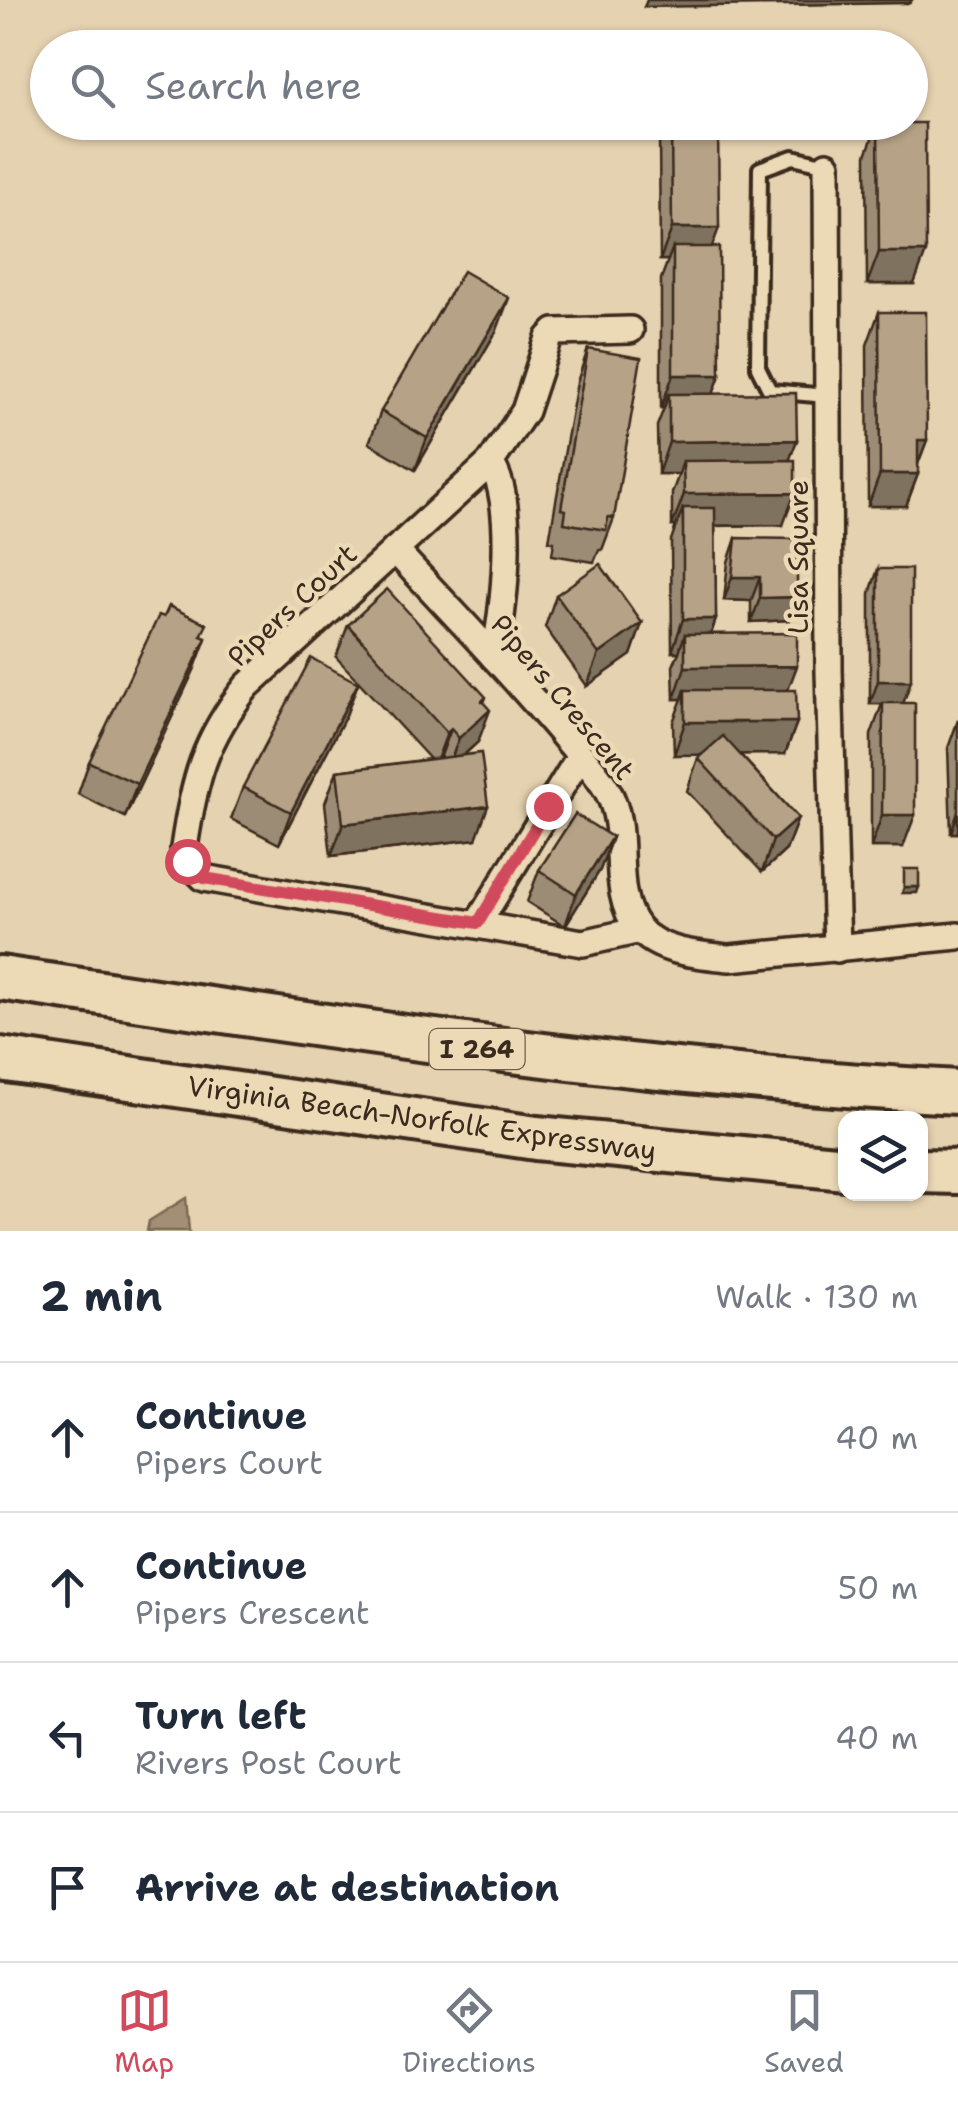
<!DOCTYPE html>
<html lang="en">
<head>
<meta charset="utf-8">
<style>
  body { margin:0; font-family:"Shantell Sans",sans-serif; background:#f6f6f7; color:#1f2937 }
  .controls { position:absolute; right:30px; bottom:30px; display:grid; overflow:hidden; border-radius:20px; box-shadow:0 2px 8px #0004 }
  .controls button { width:90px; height:90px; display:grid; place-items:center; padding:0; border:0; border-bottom:2px solid #e0e1e3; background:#fff; color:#1f2937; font:50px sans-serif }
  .stop { position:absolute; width:30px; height:30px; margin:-22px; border:8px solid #d1495b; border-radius:50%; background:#fff }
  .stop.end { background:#d1495b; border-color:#fff; box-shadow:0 2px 10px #0008 }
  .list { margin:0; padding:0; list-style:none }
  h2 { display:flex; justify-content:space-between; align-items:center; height:130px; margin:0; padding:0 40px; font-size:42px }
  h2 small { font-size:32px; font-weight:400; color:#747a83 }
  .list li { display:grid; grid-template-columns:65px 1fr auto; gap:30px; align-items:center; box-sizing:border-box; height:150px; padding:0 40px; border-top:2px solid #e0e1e3 }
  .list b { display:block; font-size:38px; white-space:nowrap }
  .list p { margin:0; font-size:32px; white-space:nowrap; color:#747a83 }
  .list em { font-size:32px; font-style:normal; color:#747a83 }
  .icon { flex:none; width:55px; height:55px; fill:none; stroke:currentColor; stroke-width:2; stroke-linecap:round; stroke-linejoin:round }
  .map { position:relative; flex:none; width:958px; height:1231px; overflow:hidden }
  .search { position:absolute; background:#fff; box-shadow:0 2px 8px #0004; left:30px; right:30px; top:30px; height:110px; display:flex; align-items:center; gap:25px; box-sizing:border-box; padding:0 35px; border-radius:55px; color:#747a83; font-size:38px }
  .sheet { height:730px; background:#fff }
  nav { display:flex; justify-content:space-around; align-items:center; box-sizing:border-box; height:140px; border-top:2px solid #e0e1e3; background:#fff; font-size:28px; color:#747a83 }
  nav a { display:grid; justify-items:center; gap:5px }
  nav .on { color:#d1495b }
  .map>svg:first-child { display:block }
</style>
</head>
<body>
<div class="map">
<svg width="958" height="1231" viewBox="0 0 958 1231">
  <rect width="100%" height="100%" fill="#e5d2b0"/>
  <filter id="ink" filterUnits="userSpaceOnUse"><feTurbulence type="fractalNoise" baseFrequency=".01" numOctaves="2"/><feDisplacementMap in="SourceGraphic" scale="20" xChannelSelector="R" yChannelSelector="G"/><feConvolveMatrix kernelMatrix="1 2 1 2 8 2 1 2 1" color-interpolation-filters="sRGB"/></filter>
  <g filter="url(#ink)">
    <!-- water -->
    <polygon fill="#a28f75" stroke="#796752" stroke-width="2.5" points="186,1198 189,1231 147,1231 149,1221"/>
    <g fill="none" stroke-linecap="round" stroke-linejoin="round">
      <defs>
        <polyline id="service" points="827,396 770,391 758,367 760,169 793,157 827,165"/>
        <g id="minor">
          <polyline points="827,165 829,671 837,949"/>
          <path d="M630 330 555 332 549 338 525 411 490 463 247 686C204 740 194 780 184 848L187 861 204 878 282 892 583 943 640 930"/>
          <path d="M490 463C517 498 504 614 494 657"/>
          <path d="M395 550C450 610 507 668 559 730 574 749 594 768 607 790 632 833 607 888 638 928 659 953 700 955 730 958L958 936"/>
          <polyline points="478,923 580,756"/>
        </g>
        <g id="motorway">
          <path d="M0 978C318 1025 636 1076 958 1092"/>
          <polyline points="0,1059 536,1138 846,1168"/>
          <polyline points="920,1171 958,1172"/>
        </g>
      </defs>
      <!-- service casing -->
      <use href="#service" stroke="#3b2a1e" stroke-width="20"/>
      <!-- minor casing -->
      <use href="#minor" stroke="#3b2a1e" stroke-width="32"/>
      <!-- motorway casing -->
      <use href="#motorway" stroke="#3b2a1e" stroke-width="50"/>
      <!-- service -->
      <use href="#service" stroke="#ecd9b6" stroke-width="12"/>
      <!-- minor -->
      <use href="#minor" stroke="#ecd9b6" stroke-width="25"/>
      <!-- motorway -->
      <use href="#motorway" stroke="#ecd9b6" stroke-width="42"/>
    </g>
    <!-- wall -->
    <g fill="#9d8c74" stroke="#3b2a1e" stroke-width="2.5">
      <polygon points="663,122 718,122 712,247 720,375 713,394 797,440 789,460 783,525 715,526 716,619 711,634 788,690 797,722 785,754 740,754 798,818 786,850 762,872 687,791 698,758 703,754 674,755 673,722 682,699 674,699 673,666 679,652 672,652 671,540 676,526 672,526 672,493 679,474 658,474 657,426 664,408 661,408 661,279 668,260 660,260 659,133"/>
      <polygon points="878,123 914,284 867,284 866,155"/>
      <polygon points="879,312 927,440 918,464 918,474 906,506 868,506 867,345"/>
      <polygon points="497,330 415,470 369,443 381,411"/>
      <polygon points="588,349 614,518 602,550 599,550 594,562 552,555 554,542 549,541 577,382"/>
      <polygon points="736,538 797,597 789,620 751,622 751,601 724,600 728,562"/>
      <polygon points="878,569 903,703 903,847 871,847 871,735 882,704 870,704 870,593"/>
      <polygon points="556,595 642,623 631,655 587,686 545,627"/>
      <polygon points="348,625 484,703 478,742 464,755 476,839 331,856 325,803 337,771 430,759 336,657"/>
      <polygon points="202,636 206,638 194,670 125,817 78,794 89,762"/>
      <polygon points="358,683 346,715 279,844 231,819 243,787"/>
      <polygon points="958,720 958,833 951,833 948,748"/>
      <polygon points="612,837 600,870 565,926 527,902 539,870"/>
    </g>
    <!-- shaded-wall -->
    <g fill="#7f725e" stroke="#3b2a1e" stroke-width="2.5">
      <polygon points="647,0 912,0 910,3 644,7"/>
      <polygon points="672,228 719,228 707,260 673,247 668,260 660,260"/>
      <polygon points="879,252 926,252 914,284 867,284"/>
      <polygon points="509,298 497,330 415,470 427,438"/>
      <polygon points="673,375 720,375 708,408 669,394 664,408 661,408"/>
      <polygon points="797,440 785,472 683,461 679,474 658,474 669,442"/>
      <polygon points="918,440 927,440 915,472"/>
      <polygon points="880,474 918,474 906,506 868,506"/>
      <polygon points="795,493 783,525 683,526 683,508 676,526 672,526 684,494"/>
      <polygon points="732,577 760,577 751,601 724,600"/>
      <polygon points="797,597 789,620 751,622 760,598"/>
      <polygon points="683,619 716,619 704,652 685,634 679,652 672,652"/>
      <polygon points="642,623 631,655 587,686 599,654"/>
      <polygon points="206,638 194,670 125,817 137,784"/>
      <polygon points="797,666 785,698 685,690 682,699 674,699 685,667"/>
      <polygon points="878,681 911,681 903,704 870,704"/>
      <polygon points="358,683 346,715 279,844 291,812"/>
      <polygon points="486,697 477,722 490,710 478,742 447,770 459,738"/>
      <polygon points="685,722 797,722 785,754 674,755"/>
      <polygon points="451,729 439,761 435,765 447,733"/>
      <polygon points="488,806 476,839 331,856 343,824"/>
      <polygon points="958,812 958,833 951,833"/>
      <polygon points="882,815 915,815 903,847 871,847"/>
      <polygon points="798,818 786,850 762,872 773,840"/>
      <polygon points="612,837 600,870 565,926 576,894"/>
      <polygon points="904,887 919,887 917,893 902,893"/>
    </g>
    <!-- building -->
    <g fill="#b6a387" stroke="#3b2a1e" stroke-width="2.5">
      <polygon points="671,122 718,122 719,228 672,228"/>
      <polygon points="878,123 925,123 926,252 879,252"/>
      <polygon points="673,247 719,247 720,375 673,375"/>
      <polygon points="463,271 509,298 427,438 381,411"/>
      <polygon points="879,312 926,312 927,440 918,440 918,474 880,474"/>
      <polygon points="588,349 641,358 614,518 608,517 606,530 564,523 566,510 561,509"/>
      <polygon points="796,393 797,440 669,442 669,394"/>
      <polygon points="795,460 795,493 684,494 683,461"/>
      <polygon points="683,508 715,508 716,619 683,619"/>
      <polygon points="736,538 797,539 797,597 760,598 760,577 732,577"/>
      <polygon points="600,564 642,623 599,654 556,595"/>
      <rect x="878" y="569" width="33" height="112"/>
      <polygon points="387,589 486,697 482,701 490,710 459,738 451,729 447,733 348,625"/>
      <polygon points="169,606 207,624 201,636 206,638 137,784 89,762 159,615 164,617"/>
      <polygon points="797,633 797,666 685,667 685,634"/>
      <polygon points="311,658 358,683 291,812 243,787"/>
      <polygon points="685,690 796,690 797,722 685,722"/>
      <polygon points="883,703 915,703 915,815 882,815"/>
      <polygon points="723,736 798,818 773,840 698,758"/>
      <polygon points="481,753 488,806 343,824 337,771"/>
      <polygon points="575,814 612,837 576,894 539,870"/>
      <rect x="904" y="869" width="15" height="18"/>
    </g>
  </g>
  <g fill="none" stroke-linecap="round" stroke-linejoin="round" filter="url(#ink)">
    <!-- route -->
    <polyline stroke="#d1495b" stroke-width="12" points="187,861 204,878 478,923 548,806"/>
  </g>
  <g text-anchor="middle" stroke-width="9" stroke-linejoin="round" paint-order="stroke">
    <!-- shield labels -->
    <rect fill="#ecd9b6" stroke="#705e4c" stroke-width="2.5" x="429.5" y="1029" width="95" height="40" rx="8"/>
    <g font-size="25" font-weight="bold" fill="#3b2a1e">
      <text x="477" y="1058">I 264</text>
    </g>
    <!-- street labels -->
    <g font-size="28" fill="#3b2a1e" stroke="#ecd9b6">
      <text transform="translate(798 557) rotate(-90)" y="10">Lisa Square</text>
      <text transform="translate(292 605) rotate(-43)" y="10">Pipers Court</text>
      <text transform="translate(563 697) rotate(50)" y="10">Pipers Crescent</text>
      <text transform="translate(422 1118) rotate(8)" y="10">Virginia Beach-Norfolk Expressway</text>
    </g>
  </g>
</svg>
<div class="controls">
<button><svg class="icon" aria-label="layers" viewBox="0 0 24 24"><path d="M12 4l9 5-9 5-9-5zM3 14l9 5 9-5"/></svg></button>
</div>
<div class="stop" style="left:187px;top:861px"></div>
<div class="stop end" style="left:548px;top:806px"></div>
<div class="search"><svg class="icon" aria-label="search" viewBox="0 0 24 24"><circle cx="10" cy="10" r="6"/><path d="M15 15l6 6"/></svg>Search here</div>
</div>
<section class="sheet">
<h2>2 min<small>Walk · 130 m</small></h2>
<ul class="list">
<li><svg class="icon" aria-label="ahead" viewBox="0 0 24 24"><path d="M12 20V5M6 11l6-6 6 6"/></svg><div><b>Continue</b><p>Pipers Court</p></div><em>40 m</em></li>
<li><svg class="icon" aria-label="ahead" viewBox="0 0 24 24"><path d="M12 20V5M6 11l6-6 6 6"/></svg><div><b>Continue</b><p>Pipers Crescent</p></div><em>50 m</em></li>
<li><svg class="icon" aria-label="left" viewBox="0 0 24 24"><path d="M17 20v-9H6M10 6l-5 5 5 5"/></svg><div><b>Turn left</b><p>Rivers Post Court</p></div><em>40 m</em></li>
<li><svg class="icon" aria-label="arrive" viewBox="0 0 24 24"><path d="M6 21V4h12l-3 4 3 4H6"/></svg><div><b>Arrive at destination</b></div></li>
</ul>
</section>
<nav>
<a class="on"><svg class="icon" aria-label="map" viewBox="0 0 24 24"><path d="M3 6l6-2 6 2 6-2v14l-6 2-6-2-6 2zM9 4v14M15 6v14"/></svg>Map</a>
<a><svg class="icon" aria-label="directions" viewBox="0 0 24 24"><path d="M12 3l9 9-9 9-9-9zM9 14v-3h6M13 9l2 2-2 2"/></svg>Directions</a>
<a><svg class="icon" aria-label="saved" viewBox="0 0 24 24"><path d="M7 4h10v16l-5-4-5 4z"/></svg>Saved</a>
</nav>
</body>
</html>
